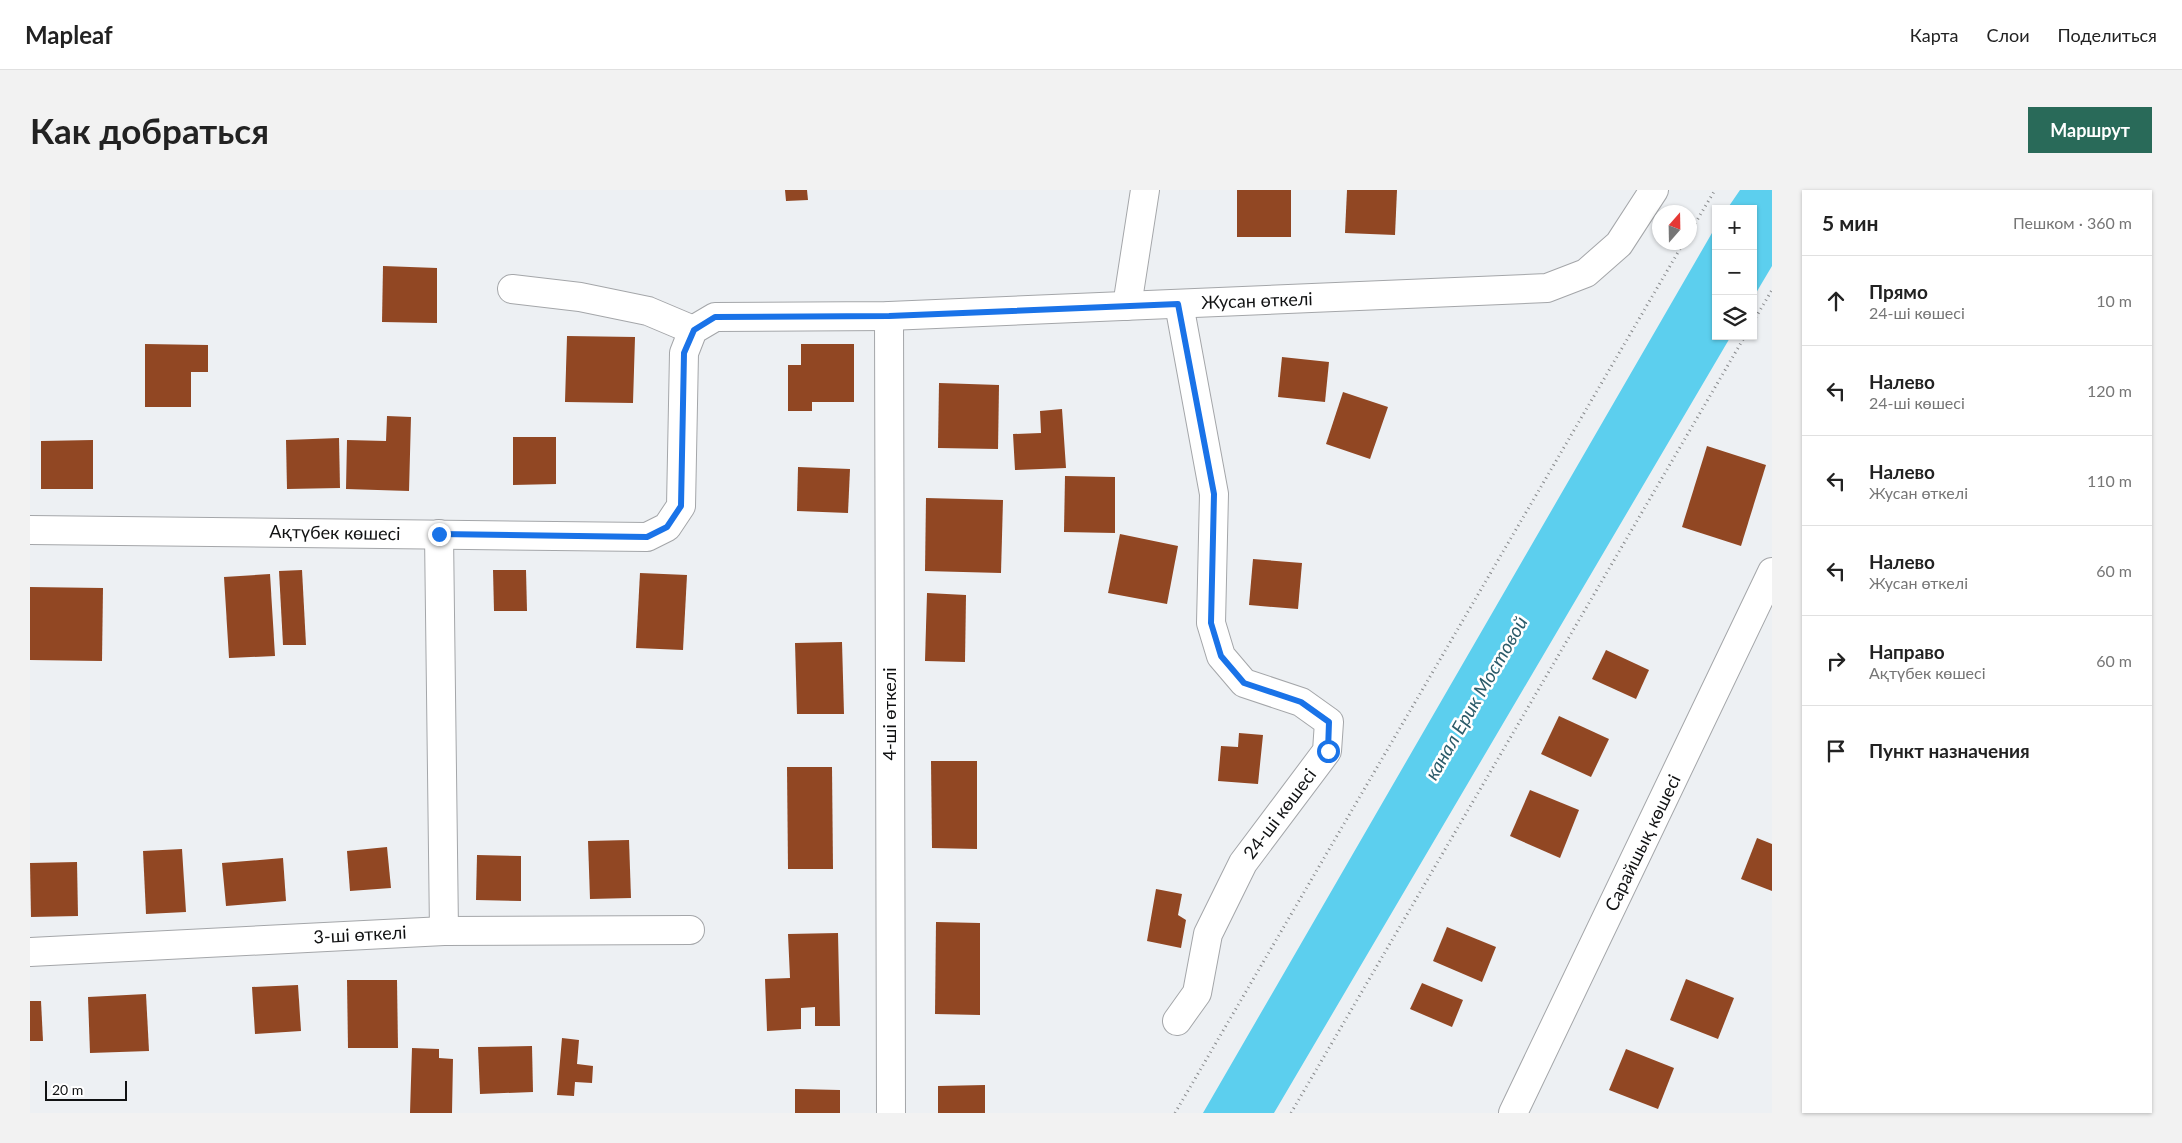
<!DOCTYPE html>
<html lang="ru">
<head>
<meta charset="utf-8">
<style>
  body { margin:0; font-family:Lato,sans-serif; background:#f2f2f2; color:#222 }
  .controls { position:absolute; right:15px; top:15px; display:grid; overflow:hidden; border-radius:0px; box-shadow:0 1px 4px #0004 }
  .controls button { width:45px; height:45px; display:grid; place-items:center; padding:0; border:0; border-bottom:1px solid #e0e0e0; background:#fff; color:#222; font:25px sans-serif }
  .compass { position:absolute; left:1622px; top:15px; width:45px; height:45px; border-radius:50%; background:#fff; box-shadow:0 1px 4px #0004; rotate:20deg }
  .scale { position:absolute; left:15px; bottom:12px; width:82px; box-sizing:border-box; padding-left:5px; border:2px solid #111213; border-top:0; font-size:14px; line-height:18px; white-space:nowrap; color:#111213; -webkit-text-stroke:4px #fff; paint-order:stroke }
  .stop { position:absolute; width:15px; height:15px; margin:-11px; border:4px solid #1a73e8; border-radius:50%; background:#fff }
  .stop.end { background:#1a73e8; border-color:#fff; box-shadow:0 1px 5px #0008 }
  .list { margin:0; padding:0; list-style:none }
  h2 { display:flex; justify-content:space-between; align-items:center; height:65px; margin:0; padding:0 20px; font-size:21px }
  h2 small { font-size:16px; font-weight:400; color:#767676 }
  .list li { display:grid; grid-template-columns:32px 1fr auto; gap:15px; align-items:center; box-sizing:border-box; height:90px; padding:0 20px; border-top:1px solid #e0e0e0 }
  .list b { display:block; font-size:19px; white-space:nowrap }
  .list p { margin:0; font-size:16px; white-space:nowrap; color:#767676 }
  .list em { font-size:16px; font-style:normal; color:#767676 }
  .icon { flex:none; width:28px; height:28px; fill:none; stroke:currentColor; stroke-width:2; stroke-linecap:round; stroke-linejoin:round }
  .map { position:relative; flex:none; width:1742px; height:923px; overflow:hidden; border-radius:0px }
  header { display:flex; align-items:center; gap:30px; box-sizing:border-box; height:70px; padding:0 25px; background:#fff; border-bottom:1px solid #e0e0e0 }
  header strong { font-size:24px }
  nav { display:flex; gap:28px; margin-inline-start:auto; font-size:18px }
  .intro { display:flex; align-items:center; justify-content:space-between; box-sizing:border-box; height:120px; padding:0 30px }
  h1 { margin:0; font-size:35px }
  .button { padding:12px 22px; border-radius:0px; background:#296a59; color:#fff; font-size:18px; font-weight:700 }
  main { display:flex; gap:30px; padding:0 30px }
  aside { flex:1; background:#fff; border-radius:0px; box-shadow:0 1px 4px #0004 }
  .map>svg:first-child { display:block }
</style>
</head>
<body>
<header>
<strong>Mapleaf</strong>
<nav><a>Карта</a><a>Слои</a><a>Поделиться</a></nav>
</header>
<div class="intro"><h1>Как добраться</h1><a class="button">Маршрут</a></div>
<main>
<div class="map">
<svg width="1742" height="923" viewBox="0 0 1742 923">
  <rect width="100%" height="100%" fill="#edf0f3"/>
  <!-- water -->
  <g fill="#5ccfee">
    <polygon points="1710,0 1742,0 1742,76 1723,108 1723,19 1697,19"/>
    <polygon points="1686,36 1686,146 1701,146 1244,923 1173,923"/>
  </g>
  <!-- building -->
  <g fill="#914723">
    <polygon points="755,0 777,0 778,10 756,11"/>
    <rect x="1207" y="0" width="54" height="47"/>
    <polygon points="1317,0 1367,0 1365,45 1315,43"/>
    <polygon points="353,76 407,78 407,133 352,132"/>
    <polygon points="537,146 605,147 603,213 535,212"/>
    <polygon points="115,154 178,155 178,182 161,182 161,217 115,217"/>
    <polygon points="771,154 824,154 824,212 782,212 782,221 758,221 758,175 771,175"/>
    <polygon points="1252,167 1299,172 1295,212 1248,207"/>
    <polygon points="909,193 969,195 968,259 908,258"/>
    <polygon points="1313,202 1358,217 1340,269 1296,254"/>
    <polygon points="1032,219 1036,278 985,280 983,244 1011,243 1010,221"/>
    <polygon points="357,226 381,227 379,301 316,299 317,250 356,251"/>
    <polygon points="483,247 526,247 526,294 483,295"/>
    <polygon points="309,248 310,298 257,299 256,250"/>
    <polygon points="63,250 63,299 11,299 11,251"/>
    <polygon points="1677,256 1736,275 1711,356 1652,337"/>
    <polygon points="768,277 820,279 818,323 767,321"/>
    <polygon points="1035,286 1085,287 1085,343 1034,342"/>
    <polygon points="896,308 973,310 971,383 895,381"/>
    <polygon points="1090,344 1148,356 1137,414 1078,403"/>
    <polygon points="1223,369 1272,373 1268,419 1219,415"/>
    <polygon points="272,380 276,455 253,455 249,381"/>
    <polygon points="463,380 496,380 497,421 464,421"/>
    <polygon points="610,383 657,385 653,460 606,458"/>
    <polygon points="240,384 245,466 199,468 194,387"/>
    <polygon points="0,397 73,398 72,471 0,470"/>
    <polygon points="897,403 936,405 935,472 895,471"/>
    <polygon points="812,452 814,524 767,524 765,453"/>
    <polygon points="1576,460 1619,480 1606,509 1562,489"/>
    <polygon points="1529,526 1579,549 1561,587 1511,564"/>
    <polygon points="1209,543 1233,545 1228,594 1188,591 1191,556 1208,557"/>
    <polygon points="901,571 947,571 947,659 902,658"/>
    <polygon points="757,577 802,577 803,679 758,679"/>
    <polygon points="1500,600 1549,620 1530,668 1480,646"/>
    <polygon points="1727,648 1742,654 1742,701 1711,689"/>
    <polygon points="599,650 601,708 560,709 558,651"/>
    <polygon points="357,657 361,698 320,701 317,661"/>
    <polygon points="152,659 156,722 116,724 113,661"/>
    <polygon points="447,665 491,666 491,711 446,710"/>
    <polygon points="253,668 256,711 196,716 192,673"/>
    <polygon points="47,672 48,726 1,727 0,673"/>
    <polygon points="1126,699 1152,704 1148,725 1156,730 1151,758 1117,751"/>
    <polygon points="906,732 950,733 950,825 905,824"/>
    <polygon points="1417,737 1466,757 1452,792 1403,771"/>
    <polygon points="808,743 810,836 785,836 785,817 771,818 771,839 737,841 735,789 760,788 758,744"/>
    <polygon points="1656,789 1704,808 1688,849 1640,830"/>
    <polygon points="317,790 367,790 368,858 318,858"/>
    <polygon points="1392,793 1433,810 1422,837 1380,819"/>
    <polygon points="268,795 271,841 225,844 222,797"/>
    <polygon points="116,804 119,861 60,863 58,807"/>
    <polygon points="0,811 11,811 13,851 0,851"/>
    <polygon points="532,848 549,850 547,874 563,876 562,893 545,892 544,906 527,905"/>
    <polygon points="502,856 503,902 450,904 448,857"/>
    <polygon points="382,858 409,859 409,868 423,869 422,923 380,923"/>
    <polygon points="1596,859 1644,878 1628,919 1579,900"/>
    <polygon points="955,895 955,923 908,923 908,896"/>
    <polygon points="765,899 810,900 810,923 765,923"/>
  </g>
  <g fill="none" stroke-linecap="round" stroke-linejoin="round">
    <defs>
      <g id="minor">
        <polyline points="482,99 550,107 618,121 663,140"/>
        <polyline points="1097,116 1115,0"/>
        <polyline points="859,126 861,923"/>
        <polyline points="0,340 617,347 637,337 651,316 654,163 663,140 685,127 859,126 1517,98 1556,83 1589,54 1624,0"/>
        <polyline points="409,344 414,741"/>
        <polyline points="0,762 414,741 660,740"/>
        <polyline points="1147,831 1167,803 1178,744 1213,673 1297,561 1299,532 1271,512 1214,493 1191,466 1181,433 1184,304 1149,114"/>
        <polyline points="1483,923 1742,382"/>
      </g>
    </defs>
    <!-- minor casing -->
    <use href="#minor" stroke="#a4a6a9" stroke-width="30"/>
    <!-- path -->
    <g stroke="#888a8c" stroke-width="3" stroke-dasharray="1 4" stroke-linecap="butt">
      <polyline points="1660,42 1685,0"/>
      <polyline points="1723,132 1742,100"/>
      <polyline points="1145,923 1654,52"/>
      <polyline points="1261,923 1715,146"/>
    </g>
    <!-- minor -->
    <use href="#minor" stroke="#fff" stroke-width="28"/>
  </g>
  <g fill="none" stroke-linecap="round" stroke-linejoin="round">
    <!-- route -->
    <polyline stroke="#1a73e8" stroke-width="6" points="409,344 617,347 637,337 651,316 654,163 664,140 685,127 859,126 1148,114 1184,304 1181,433 1191,466 1214,493 1271,512 1299,532 1298,561"/>
  </g>
  <g text-anchor="middle" stroke-width="5" stroke-linejoin="round" paint-order="stroke">
    <!-- street labels -->
    <g font-size="18" fill="#111213" stroke="#fff">
      <text transform="translate(1227 111) rotate(-2)" y="6">Жусан өткелі</text>
      <text transform="translate(305 343) rotate(1)" y="6">Ақтүбек көшесi</text>
      <text transform="translate(860 524) rotate(-90)" y="6">4-шi өткелi</text>
      <text transform="translate(1250 624) rotate(-53)" y="6">24-ші көшесi</text>
      <text transform="translate(1613 653) rotate(-64)" y="6">Сарайшық көшесі</text>
      <text transform="translate(330 745) rotate(-3)" y="6">3-шi өткелi</text>
    </g>
    <!-- water labels -->
    <g font-size="19" font-style="italic" fill="#2c5c6a" stroke="#fff">
      <text transform="translate(1446 508) rotate(-60)" y="7">канал Ерик Мостовой</text>
    </g>
  </g>
</svg>
<div class="controls">
<button>+</button>
<button>−</button>
<button><svg class="icon" aria-label="layers" viewBox="0 0 24 24"><path d="M12 4l9 5-9 5-9-5zM3 14l9 5 9-5"/></svg></button>
</div>
<svg class="compass" viewBox="-18 -18 36 36"><path d="M0-13l5 13h-10z" fill="#e53935"/><path d="M0 13l5-13h-10z" fill="#767676"/></svg>
<div class="scale">20 m</div>
<div class="stop" style="left:1298px;top:561px"></div>
<div class="stop end" style="left:409px;top:344px"></div>
</div>
<aside>
<h2>5 мин<small>Пешком · 360 m</small></h2>
<ul class="list">
<li><svg class="icon" aria-label="ahead" viewBox="0 0 24 24"><path d="M12 20V5M6 11l6-6 6 6"/></svg><div><b>Прямо</b><p>24-ші көшесi</p></div><em>10 m</em></li>
<li><svg class="icon" aria-label="left" viewBox="0 0 24 24"><path d="M17 20v-9H6M10 6l-5 5 5 5"/></svg><div><b>Налево</b><p>24-ші көшесi</p></div><em>120 m</em></li>
<li><svg class="icon" aria-label="left" viewBox="0 0 24 24"><path d="M17 20v-9H6M10 6l-5 5 5 5"/></svg><div><b>Налево</b><p>Жусан өткелі</p></div><em>110 m</em></li>
<li><svg class="icon" aria-label="left" viewBox="0 0 24 24"><path d="M17 20v-9H6M10 6l-5 5 5 5"/></svg><div><b>Налево</b><p>Жусан өткелі</p></div><em>60 m</em></li>
<li><svg class="icon" aria-label="right" viewBox="0 0 24 24"><path d="M7 20v-9h11M14 6l5 5-5 5"/></svg><div><b>Направо</b><p>Ақтүбек көшесi</p></div><em>60 m</em></li>
<li><svg class="icon" aria-label="arrive" viewBox="0 0 24 24"><path d="M6 21V4h12l-3 4 3 4H6"/></svg><div><b>Пункт назначения</b></div></li>
</ul>
</aside>
</main>
</body>
</html>
